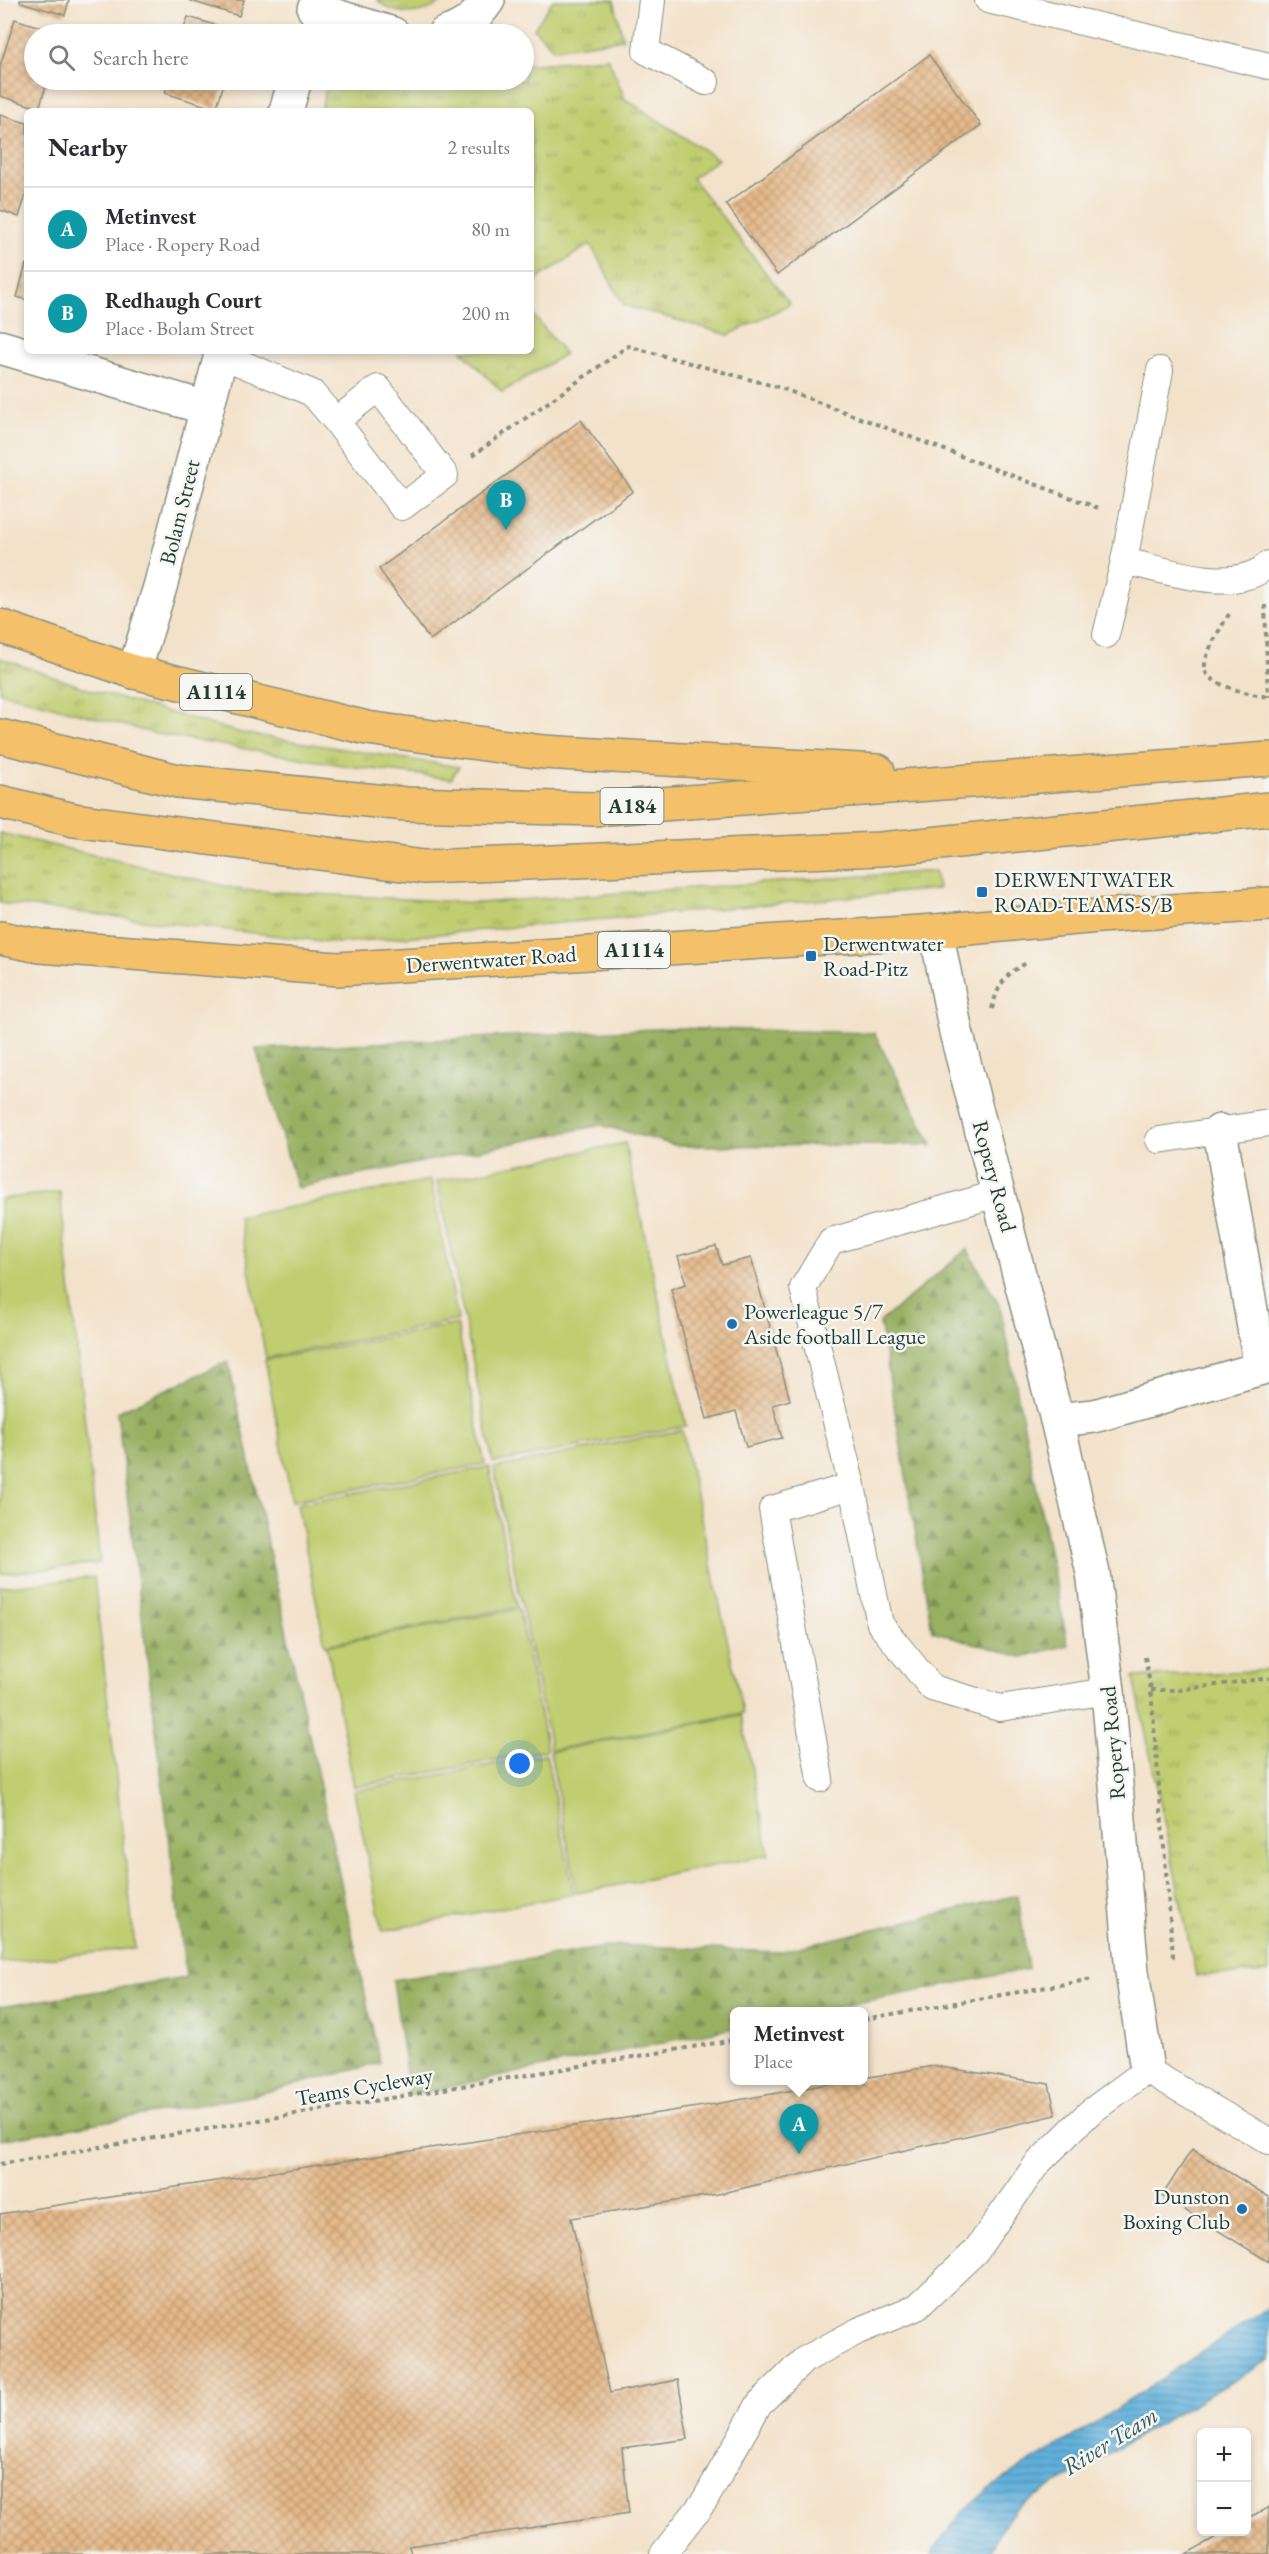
<!DOCTYPE html>
<html lang="en">
<head>
<meta charset="utf-8">
<style>
  body { margin:0; font-family:"EB Garamond",serif; background:#f7f7f7; color:#2b2b33 }
  .controls { position:absolute; right:18px; bottom:18px; display:grid; overflow:hidden; border-radius:9px; box-shadow:0 3px 9px #0003 }
  .controls button { width:54px; height:54px; display:grid; place-items:center; padding:0; border:0; border-bottom:2px solid #e1e1e2; background:#fff; color:#2b2b33; font:30px sans-serif }
  .you { position:absolute; left:520px; top:1764px; width:21px; height:21px; margin:-15px; border:4px solid #fff; border-radius:50%; background:#1a73e8; box-shadow:0 0 0 9px #1a73e833 }
  .badge { display:grid; place-items:center; width:39px; height:39px; border-radius:50%; background:#ea580c; color:#fff; font-size:20px; font-weight:700 }
  .pin { position:absolute; translate:-50% -50px; filter:drop-shadow(0 2px 3px #0008) }
  .pin::after { content:''; position:absolute; top:32px; width:21px; height:18px; background:inherit; clip-path:polygon(0 0,100% 0,50% 100%) }
  .popup { position:absolute; left:730px; top:2007px; width:138px; height:78px; box-sizing:border-box; display:grid; place-content:center; border-radius:9px; background:#fff; filter:drop-shadow(0 2px 4px #0005); font-size:20px; white-space:nowrap; color:#7c7c81 }
  .popup b { font-size:22px; color:#2b2b33 }
  .popup::after { content:''; position:absolute; left:50%; top:100%; margin-left:-12px; border:12px solid transparent; border-top-color:#fff }
  .list { margin:0; padding:0; list-style:none }
  h2 { display:flex; justify-content:space-between; align-items:center; height:78px; margin:0; padding:0 24px; font-size:26px }
  h2 small { font-size:20px; font-weight:400; color:#7c7c81 }
  .list li { display:grid; grid-template-columns:39px 1fr auto; gap:18px; align-items:center; box-sizing:border-box; height:84px; padding:0 24px; border-top:2px solid #e1e1e2 }
  .list b { display:block; font-size:22px; white-space:nowrap }
  .list p { margin:0; font-size:20px; white-space:nowrap; color:#7c7c81 }
  .list em { font-size:20px; font-style:normal; color:#7c7c81 }
  .icon { flex:none; width:33px; height:33px; fill:none; stroke:currentColor; stroke-width:2; stroke-linecap:round; stroke-linejoin:round }
  .map { position:relative; flex:none; width:1269px; height:2554px; overflow:hidden }
  .search { position:absolute; background:#fff; box-shadow:0 3px 9px #0003; left:24px; top:24px; width:510px; height:66px; display:flex; align-items:center; gap:15px; box-sizing:border-box; padding:0 21px; border-radius:33px; color:#7c7c81; font-size:22px }
  .panel { position:absolute; background:#fff; box-shadow:0 3px 9px #0003; left:24px; top:108px; width:510px; height:246px; border-radius:9px }
  .map>svg:first-child { display:block }
</style>
</head>
<body>
<div class="map">
<svg width="1269" height="2554" viewBox="0 0 1269 2554">
  <defs>
    <pattern id="grass-tufts" width="24" height="20" patternUnits="userSpaceOnUse" patternTransform="scale(1.5)"><rect width="24" height="20" fill="#c0cd6f"/><path d="M3 7l-1-3M5 7V3M7 7l1-3M15 17l-1-3M17 17v-4M19 17l1-3" fill="none" stroke="#9ba85c"/></pattern>
    <pattern id="forest-firs" width="22" height="20" patternUnits="userSpaceOnUse" patternTransform="scale(1.5)"><rect width="22" height="20" fill="#98b062"/><path d="M5 1l3.5 6h-7zM16 11l3.5 6h-7z" fill="#7b9052"/></pattern>
    <pattern id="water-rules" width="6" height="5" patternUnits="userSpaceOnUse" patternTransform="scale(1.5)"><rect width="6" height="5" fill="#61b0db"/><path d="M0 2.5h6" fill="none" stroke="#4f90b2"/></pattern>
    <pattern id="building-cross-hatch" width="8" height="8" patternUnits="userSpaceOnUse" patternTransform="scale(1.5)"><rect width="8" height="8" fill="#e6ba8b"/><path d="M0 0l8 8M0 8l8-8" fill="none" stroke="#ba9872"/></pattern>
  </defs>
  <rect width="100%" height="100%" fill="#f6f6f2"/>
  <filter id="ink" filterUnits="userSpaceOnUse"><feTurbulence type="fractalNoise" baseFrequency=".0167" numOctaves="2"/><feDisplacementMap in="SourceGraphic" scale="12" xChannelSelector="R" yChannelSelector="G"/><feConvolveMatrix kernelMatrix="1 2 1 2 8 2 1 2 1" color-interpolation-filters="sRGB"/></filter>
  <filter id="wash" filterUnits="userSpaceOnUse"><feTurbulence type="fractalNoise" baseFrequency=".008" numOctaves="4" result="noise"/><feDisplacementMap in="SourceGraphic" scale="24" xChannelSelector="R" yChannelSelector="G"/><feGaussianBlur stdDeviation="1.35" result="paint"/><feColorMatrix in="noise" values="0 0 0 0 0 0 0 0 0 0 0 0 0 0 0 0 0 1.4 0 .05"/><feComposite in="paint" operator="in"/></filter>
  <g filter="url(#wash)">
    <rect width="100%" height="100%" fill="#f3e2ca"/>
    <!-- grass -->
    <g fill="url(#grass-tufts)" stroke="#708552" stroke-width="1.5">
      <path d="M377 0H445C425 16 396 18 377 0Z"/>
      <polygon points="553,0 614,0 623,39 554,49 534,29"/>
      <polygon points="608,58 625,99 718,159 692,178 790,304 729,335 624,305 590,244 531,283 531,111 321,111 325,91 339,80 524,80 524,65"/>
      <polygon points="531,312 565,354 502,392 462,351 531,351"/>
      <polygon points="0,658 88,689 241,733 459,767 451,779 348,766 156,734 0,692"/>
      <polygon points="0,833 242,890 478,903 935,871 938,889 338,943 0,903"/>
      <polygon points="1269,1670 1269,1972 1196,1976 1134,1677"/>
    </g>
    <!-- forest -->
    <g fill="url(#forest-firs)" stroke="#5c764b" stroke-width="1.5">
      <polygon points="672,1028 874,1033 932,1145 678,1146 601,1125 297,1188 256,1049"/>
      <polygon points="967,1249 1000,1306 1068,1645 1022,1657 932,1631 880,1322"/>
      <polygon points="228,1361 380,2063 255,2095 0,2140 0,2007 186,1977 117,1412"/>
      <polygon points="1018,1895 1028,1969 817,2011 734,2012 734,2028 409,2095 393,1980 620,1945 778,1952"/>
    </g>
    <!-- garden -->
    <g fill="#c0cd6f" stroke="#708552" stroke-width="1.5">
      <polygon points="625,1143 686,1426 493,1463 437,1181"/>
      <polygon points="431,1180 458,1320 266,1358 239,1217"/>
      <polygon points="60,1192 100,1563 0,1574 0,1199"/>
      <polygon points="457,1324 485,1464 292,1501 265,1360"/>
      <polygon points="682,1430 743,1713 551,1750 494,1468"/>
      <polygon points="489,1467 517,1607 325,1645 297,1504"/>
      <polygon points="94,1577 135,1948 0,1963 0,1587"/>
      <polygon points="519,1609 547,1750 354,1787 327,1646"/>
      <polygon points="741,1715 769,1855 577,1893 550,1752"/>
      <polygon points="546,1754 574,1894 382,1931 354,1791"/>
    </g>
    <!-- water -->
    <path fill="url(#water-rules)" stroke="#407688" stroke-width="1.5" d="M1269 2307V2360L1017 2507 1002 2527 990 2554H933C968 2487 1037 2461 1098 2421 1155 2384 1212 2345 1269 2307Z"/>
    <g id="blocks">
      <!-- building -->
      <g fill="url(#building-cross-hatch)">
        <polygon points="20,0 69,0 65,15 20,2"/>
        <polygon points="188,0 244,0 239,16"/>
        <polygon points="188,17 239,32 239,34 182,34"/>
        <polygon points="15,19 62,34 34,34 34,80 48,80 39,108 0,96 0,66"/>
        <polygon points="929,55 981,125 777,275 726,204"/>
        <polygon points="169,80 225,80 216,109 165,93"/>
        <polygon points="0,115 27,123 27,191 19,217 0,210"/>
        <polygon points="26,264 27,264 27,300 17,297"/>
        <polygon points="581,420 633,491 430,640 379,569"/>
        <polygon points="716,1246 722,1265 751,1258 790,1400 773,1405 782,1438 746,1447 736,1411 707,1419 671,1289 686,1284 678,1256"/>
        <polygon points="934,2066 1049,2084 1056,2115 718,2194 571,2218 610,2393 678,2380 688,2439 622,2448 629,2513 409,2546 411,2554 0,2554 0,2214 704,2106 851,2080 864,2080 864,2078"/>
        <polygon points="1192,2149 1269,2197 1269,2262 1162,2196"/>
        <polygon points="1269,2507 1269,2554 1186,2554 1225,2532 1246,2532 1246,2519"/>
      </g>
    </g>
  </g>
  <g filter="url(#ink)">
    <use href="#blocks" fill-opacity="0" stroke="#89907f" stroke-width="1.5"/>
    <g fill="none" stroke-linecap="round" stroke-linejoin="round">
      <defs>
        <g id="lane">
          <polyline points="652,0 646,51 706,82"/>
          <polyline points="988,0 1269,66"/>
          <polyline points="221,355 312,393 336,421 378,388 445,475 402,507 336,421"/>
          <path d="M1124 561C1165 570 1235 596 1269 564"/>
          <polyline points="1106,635 1124,561 1160,370"/>
          <polyline points="1159,1140 1269,1123"/>
          <polyline points="852,1486 880,1624 932,1688 1000,1708 1108,1691"/>
          <polyline points="820,1779 772,1509 852,1486 803,1288 831,1241 1000,1193"/>
          <polyline points="663,2554 705,2500 759,2404 804,2360 858,2331 917,2307 975,2252 1037,2164 1089,2113 1147,2070 1269,2141"/>
        </g>
        <g id="street">
          <polyline points="314,9 393,34"/>
          <path d="M444 34C465 27 476 18 488 0"/>
          <polyline points="286,111 295,80"/>
          <polyline points="0,347 206,408"/>
          <polyline points="134,672 160,587 222,351"/>
          <polyline points="936,931 956,1032 1057,1420 1093,1573 1108,1691 1132,1972 1147,2070"/>
          <polyline points="1220,1131 1261,1368"/>
          <polyline points="1057,1420 1094,1416 1269,1366"/>
        </g>
        <g id="primary">
          <polyline points="0,626 134,672"/>
          <polyline points="0,938 40,946 338,969 936,931 1099,916 1269,904"/>
        </g>
        <g id="highway">
          <polyline points="134,672 367,728 543,752 878,771"/>
          <polyline points="0,736 178,781 406,804 594,809 1269,759"/>
          <polyline points="0,802 74,820 424,867 881,849 1269,809"/>
        </g>
      </defs>
      <!-- lane casing -->
      <use href="#lane" stroke="#89907f" stroke-width="28"/>
      <!-- street casing -->
      <use href="#street" stroke="#89907f" stroke-width="36"/>
      <!-- primary casing -->
      <use href="#primary" stroke="#89907f" stroke-width="36"/>
      <!-- highway casing -->
      <use href="#highway" stroke="#89907f" stroke-width="36"/>
      <!-- path -->
      <g stroke="#89907f" stroke-width="4" stroke-dasharray="4.5 4.5" stroke-linecap="butt">
        <polyline points="472,456 628,346 781,388 1098,508"/>
        <polyline points="1265,605 1268,697"/>
        <path d="M1229 614C1222 626 1202 657 1205 670 1209 686 1254 695 1269 697"/>
        <path d="M992 1009C997 987 1005 973 1027 963"/>
        <polyline points="1145,1657 1151,1690 1173,1956 1170,1958"/>
        <polyline points="1151,1690 1178,1690 1269,1678"/>
        <polyline points="864,2019 1093,1979"/>
        <polyline points="0,2164 734,2040"/>
      </g>
      <!-- lane -->
      <use href="#lane" stroke="#fff" stroke-width="26"/>
      <!-- street -->
      <use href="#street" stroke="#fff" stroke-width="33"/>
      <!-- primary -->
      <use href="#primary" stroke="#f4c16a" stroke-width="33"/>
      <!-- highway -->
      <use href="#highway" stroke="#f4c16a" stroke-width="33"/>
    </g>
  </g>
  <!-- markers -->
  <g fill="#1f6fb2" stroke="#f6f6f2" stroke-width="2">
    <rect x="976" y="886" width="12" height="12" rx="3"/>
    <rect x="805" y="950" width="12" height="12" rx="3"/>
    <circle cx="732" cy="1324" r="6"/>
    <circle cx="1242" cy="2209" r="6"/>
  </g>
  <g text-anchor="middle" stroke-width="5" stroke-linejoin="round" paint-order="stroke">
    <!-- shield labels -->
    <g fill="#f6f6f2" stroke="#60746d" stroke-width="1.5">
      <rect x="180" y="674" width="72" height="36" rx="4.5"/>
      <rect x="600.5" y="788" width="63" height="36" rx="4.5"/>
      <rect x="598" y="932" width="72" height="36" rx="4.5"/>
    </g>
    <g font-size="21" font-weight="bold" fill="#1f3d34">
      <text x="216" y="699">A1114</text>
      <text x="632" y="813">A184</text>
      <text x="634" y="957">A1114</text>
    </g>
    <!-- street labels -->
    <g font-size="22" fill="#1f3d34" stroke="#f6f6f2">
      <text transform="translate(179 512) rotate(-76)" y="8">Bolam Street</text>
      <text transform="translate(491 959) rotate(-4)" y="8">Derwentwater Road</text>
      <text transform="translate(995 1176) rotate(75)" y="8">Ropery Road</text>
      <text transform="translate(1112 1743) rotate(-95)" y="8">Ropery Road</text>
      <text transform="translate(364 2086) rotate(-10)" y="8">Teams Cycleway</text>
    </g>
    <!-- poi labels -->
    <g font-size="22" fill="#1f3d34" stroke="#f6f6f2" text-anchor="start">
      <text x="994" y="887">DERWENTWATER<tspan x="994" dy="25">ROAD-TEAMS-S/B</tspan></text>
      <text x="823" y="951">Derwentwater<tspan x="823" dy="25">Road-Pitz</tspan></text>
      <text x="744" y="1319">Powerleague 5/7<tspan x="744" dy="25">Aside football League</tspan></text>
      <text x="1230" y="2204" text-anchor="end">Dunston<tspan x="1230" dy="25">Boxing Club</tspan></text>
    </g>
    <!-- water labels -->
    <g font-size="24" font-style="italic" fill="#305a5e" stroke="#f6f6f2">
      <text transform="translate(1110 2441) rotate(-32)" y="8">River Team</text>
    </g>
  </g>
</svg>
<div class="controls">
<button>+</button>
<button>−</button>
</div>
<div class="you"></div>
<div class="pin badge" style="left:799px;top:2154px;background:#0f9aa8">A</div>
<div class="popup"><b>Metinvest</b>Place</div>
<div class="pin badge" style="left:506px;top:530px;background:#0f9aa8">B</div>
<div class="search"><svg class="icon" aria-label="search" viewBox="0 0 24 24"><circle cx="10" cy="10" r="6"/><path d="M15 15l6 6"/></svg>Search here</div>
<section class="panel">
<h2>Nearby<small>2 results</small></h2>
<ul class="list">
<li><span class="badge" style="background:#0f9aa8">A</span><div><b>Metinvest</b><p>Place · Ropery Road</p></div><em>80 m</em></li>
<li><span class="badge" style="background:#0f9aa8">B</span><div><b>Redhaugh Court</b><p>Place · Bolam Street</p></div><em>200 m</em></li>
</ul>
</section>
</div>
</body>
</html>
